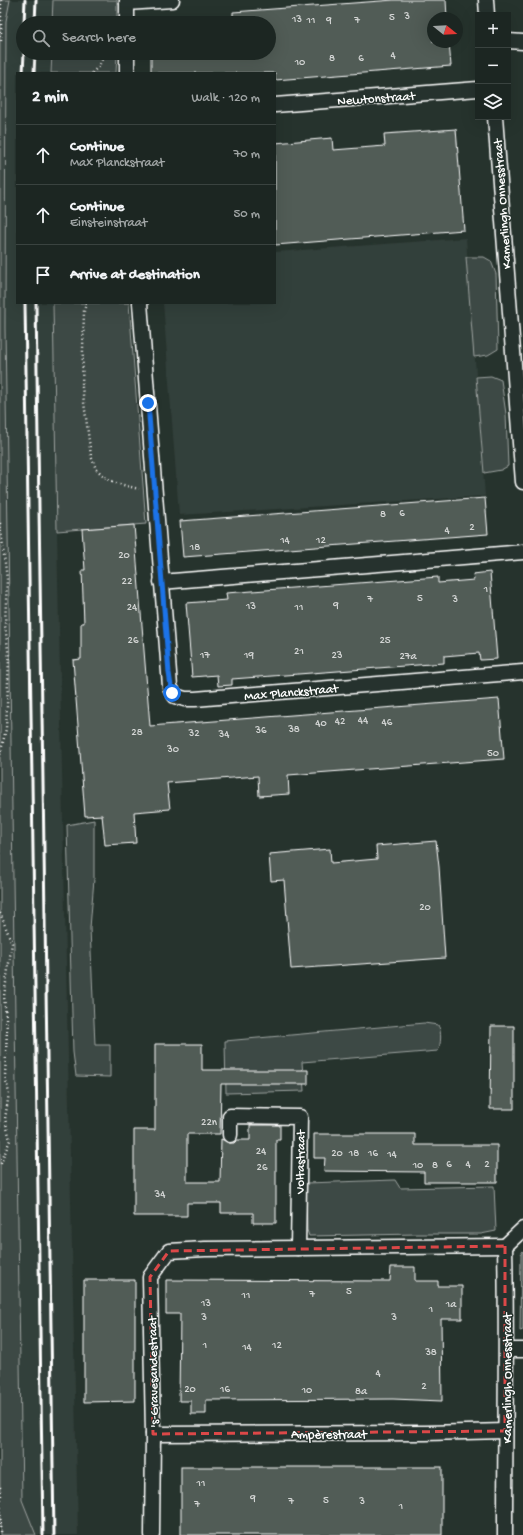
<!DOCTYPE html>
<html lang="en">
<head>
<meta charset="utf-8">
<style>
  body { margin:0; font-family:"Gochi Hand",sans-serif; background:#252e2a; color:#f1f3f6 }
  .controls { position:absolute; right:12px; top:12px; display:grid; overflow:hidden; border-radius:0px; box-shadow:0 4px 16px #0002 }
  .controls button { width:36px; height:36px; display:grid; place-items:center; padding:0; border:0; border-bottom:1px solid #3a4340; background:#1c2622; color:#f1f3f6; font:20px sans-serif }
  .compass { position:absolute; left:427px; top:12px; width:36px; height:36px; border-radius:50%; background:#1c2622; box-shadow:0 4px 16px #0002; rotate:108deg }
  .stop { position:absolute; width:12px; height:12px; margin:-9px; border:3px solid #1a73e8; border-radius:50%; background:#fff }
  .stop.end { background:#1a73e8; border-color:#fff; box-shadow:0 1px 4px #0008 }
  .list { margin:0; padding:0; list-style:none }
  h2 { display:flex; justify-content:space-between; align-items:center; height:52px; margin:0; padding:0 16px; font-size:17px }
  h2 small { font-size:13px; font-weight:400; color:#a0a5a5 }
  .list li { display:grid; grid-template-columns:26px 1fr auto; gap:12px; align-items:center; box-sizing:border-box; height:60px; padding:0 16px; border-top:1px solid #3a4340 }
  .list b { display:block; font-size:15px; white-space:nowrap }
  .list p { margin:0; font-size:13px; white-space:nowrap; color:#a0a5a5 }
  .list em { font-size:13px; font-style:normal; color:#a0a5a5 }
  .icon { flex:none; width:22px; height:22px; fill:none; stroke:currentColor; stroke-width:2; stroke-linecap:round; stroke-linejoin:round }
  .map { position:relative; flex:none; width:523px; height:1535px; overflow:hidden }
  .search { position:absolute; background:#1c2622; box-shadow:0 4px 16px #0002; left:16px; top:16px; width:260px; height:44px; display:flex; align-items:center; gap:10px; box-sizing:border-box; padding:0 14px; border-radius:22px; color:#a0a5a5; font-size:15px }
  .panel { position:absolute; background:#1c2622; box-shadow:0 4px 16px #0002; left:16px; top:72px; width:260px; height:232px; border-radius:0px }
  .map>svg:first-child { display:block }
</style>
</head>
<body>
<div class="map">
<svg width="523" height="1535" viewBox="0 0 523 1535">
  <rect width="100%" height="100%" fill="#26332d"/>
  <filter id="ink" filterUnits="userSpaceOnUse"><feTurbulence type="fractalNoise" baseFrequency=".025" numOctaves="2"/><feDisplacementMap in="SourceGraphic" scale="8" xChannelSelector="R" yChannelSelector="G"/><feConvolveMatrix kernelMatrix="1 2 1 2 8 2 1 2 1" color-interpolation-filters="sRGB"/></filter>
  <g filter="url(#ink)">
    <!-- built -->
    <g fill="#333f3a">
      <polygon points="10,0 53,0 52,23 23,23 23,53 52,53 51,73 17,73 17,303 53,303 57,531 78,1535 36,1535 22,1500 5,327 6,21"/>
      <polygon points="466,238 485,496 179,515 163,303 275,303 275,252"/>
    </g>
    <!-- green -->
    <g fill="#3e4944" stroke="#9ea4a2">
      <polygon points="0,0 10,0 6,21 5,327 22,1500 36,1535 0,1535"/>
      <polygon points="53,0 117,0 117,23 52,23"/>
      <polygon points="52,53 117,53 116,73 51,73"/>
      <polygon points="466,257 484,257 491,261 496,274 498,349 488,355 474,357"/>
      <polygon points="53,303 129,303 146,524 57,531"/>
      <polygon points="491,376 501,380 506,414 508,466 501,470 484,473 476,377"/>
      <polygon points="94,820 94,879 90,928 95,1045 110,1045 110,1077 76,1076 73,1052 67,825"/>
      <path d="M424 1023 438 1025C442 1032 441 1044 438 1051L302 1062 304 1091 226 1093 225 1041Z"/>
      <polygon points="395,1180 400,1188 494,1186 496,1231 481,1234 418,1234 309,1236 307,1230 306,1183"/>
      <polygon points="523,1251 523,1330 520,1331 521,1254"/>
    </g>
    <!-- building -->
    <g fill="#515c57" stroke="#fff">
      <polygon points="394,0 446,0 447,18 433,18 433,42 449,42 451,66 275,80 275,73 151,73 151,53 269,53 269,23 233,23 233,12"/>
      <polygon points="456,129 464,230 275,245 275,143 332,138 333,150 385,146 384,134"/>
      <polygon points="485,498 488,534 183,557 180,521"/>
      <polygon points="134,525 150,726 499,699 504,759 288,775 289,794 259,796 258,776 167,783 170,809 134,812 136,843 105,845 102,815 85,816 73,660 81,659 81,623 84,623 82,570 85,570 82,529"/>
      <polygon points="490,572 497,659 480,660 479,653 444,656 444,663 232,679 232,685 218,686 217,675 192,677 186,603 227,600 226,593 438,577 438,583 474,580 473,574"/>
      <polygon points="436,841 439,867 445,958 291,969 284,880 271,881 269,854 330,849 331,863 377,859 376,846"/>
      <polygon points="491,1026 514,1026 514,1109 490,1109"/>
      <polygon points="155,1044 202,1044 202,1070 308,1070 308,1084 221,1084 220,1134 187,1134 187,1182 220,1182 221,1139 230,1143 234,1143 237,1140 250,1140 250,1125 280,1125 280,1140 276,1140 276,1223 253,1223 253,1213 221,1213 221,1203 187,1203 187,1216 134,1216 134,1130 155,1130"/>
      <polygon points="314,1134 415,1134 415,1145 497,1145 497,1182 424,1182 424,1172 324,1171 325,1158 314,1158"/>
      <polygon points="391,1267 415,1267 415,1281 438,1281 438,1286 462,1286 462,1319 441,1319 442,1401 393,1399 206,1400 206,1414 191,1414 191,1401 179,1401 180,1314 166,1314 166,1280 390,1281"/>
      <polygon points="84,1280 135,1280 135,1401 84,1402"/>
      <rect x="181" y="1467" width="261" height="68"/>
    </g>
    <g fill="none" stroke-linecap="round" stroke-linejoin="round">
      <defs>
        <g id="minor">
          <polyline points="127,0 127,23"/>
          <polyline points="486,0 487,15"/>
          <polyline points="127,3 172,0"/>
          <polyline points="508,41 523,42"/>
          <polyline points="127,53 127,73"/>
          <polyline points="275,105 478,89"/>
          <polyline points="495,117 523,482"/>
          <polyline points="140,303 169,673 170,687 175,696 185,699 195,699 523,672"/>
          <polyline points="161,582 523,552"/>
          <polyline points="230,1135 230,1116 300,1117 298,1248"/>
          <polyline points="507,1350 523,1350"/>
          <polyline points="153,1434 426,1433 505,1431"/>
          <polyline points="152,1535 153,1434 150,1277 169,1251 205,1249 505,1246"/>
          <path d="M505 1535C505 1439 507 1342 505 1246L523 1229"/>
        </g>
      </defs>
      <!-- minor casing -->
      <use href="#minor" stroke="#fff" stroke-width="17"/>
      <!-- path -->
      <g stroke="#fff" stroke-width="2.5" stroke-dasharray="1 3" stroke-linecap="butt">
        <polyline points="1,0 1,41"/>
        <polyline points="92,73 99,66 105,53"/>
        <polyline points="86,303 84,311 82,387 91,456 96,469 105,477 116,483 139,489"/>
        <polyline points="0,523 7,579 5,625 9,658 6,729 0,755"/>
        <polyline points="0,913 12,943 4,996 7,1029 5,1076 9,1093 5,1119 10,1140 0,1166"/>
        <polyline points="0,1487 1,1494 0,1535"/>
      </g>
      <!-- minor -->
      <use href="#minor" stroke="#26332d" stroke-width="14"/>
      <!-- rail -->
      <g stroke="#fff" stroke-width="3">
        <polyline points="24,23 25,0"/>
        <polyline points="35,23 36,0"/>
        <polyline points="23,73 24,53"/>
        <polyline points="34,73 35,53"/>
        <polyline points="25,303 43,1535"/>
        <polyline points="36,303 54,1535"/>
      </g>
    </g>
  </g>
  <g fill="none" stroke-linecap="round" stroke-linejoin="round" filter="url(#ink)">
    <!-- route -->
    <polyline stroke="#1a73e8" stroke-width="5" points="148,403 169,673 172,693"/>
  </g>
  <!-- marked area -->
  <path fill="none" stroke="#dc4848" stroke-width="3" stroke-dasharray="8 5" stroke-linejoin="round" d="M505 1246V1431L153 1434 150 1277 169 1251Z"/>
  <g text-anchor="middle" stroke-width="3" stroke-linejoin="round" paint-order="stroke">
    <!-- number labels -->
    <g font-size="11" fill="#d4d6d5">
      <text x="407" y="19">3</text>
      <text x="392" y="20">5</text>
      <text x="297" y="22">13</text>
      <text x="311" y="23">11</text>
      <text x="329" y="23">9</text>
      <text x="357" y="23">7</text>
      <text x="393" y="58">4</text>
      <text x="332" y="61">8</text>
      <text x="361" y="61">6</text>
      <text x="300" y="65">10</text>
      <text x="402" y="516">6</text>
      <text x="383" y="517">8</text>
      <text x="472" y="530">2</text>
      <text x="447" y="533">4</text>
      <text x="285" y="543">14</text>
      <text x="321" y="543">12</text>
      <text x="195" y="550">18</text>
      <text x="124" y="558">20</text>
      <text x="127" y="584">22</text>
      <text x="486" y="592">1</text>
      <text x="420" y="601">5</text>
      <text x="370" y="602">7</text>
      <text x="455" y="602">3</text>
      <text x="336" y="608">9</text>
      <text x="251" y="609">13</text>
      <text x="132" y="610">24</text>
      <text x="299" y="610">11</text>
      <text x="133" y="643">26</text>
      <text x="385" y="643">25</text>
      <text x="299" y="654">21</text>
      <text x="205" y="658">17</text>
      <text x="249" y="658">19</text>
      <text x="337" y="658">23</text>
      <text x="408" y="659">27a</text>
      <text x="363" y="723">44</text>
      <text x="340" y="724">42</text>
      <text x="387" y="725">46</text>
      <text x="321" y="726">40</text>
      <text x="294" y="732">38</text>
      <text x="261" y="733">36</text>
      <text x="137" y="735">28</text>
      <text x="194" y="736">32</text>
      <text x="224" y="737">34</text>
      <text x="173" y="752">30</text>
      <text x="493" y="756">50</text>
      <text x="425" y="910">20</text>
      <text x="209" y="1125">22n</text>
      <text x="261" y="1154">24</text>
      <text x="337" y="1156">20</text>
      <text x="354" y="1156">18</text>
      <text x="373" y="1156">16</text>
      <text x="392" y="1157">14</text>
      <text x="449" y="1167">6</text>
      <text x="468" y="1167">4</text>
      <text x="487" y="1167">2</text>
      <text x="418" y="1168">10</text>
      <text x="435" y="1168">8</text>
      <text x="262" y="1170">26</text>
      <text x="160" y="1197">34</text>
      <text x="349" y="1294">5</text>
      <text x="312" y="1297">7</text>
      <text x="246" y="1298">11</text>
      <text x="206" y="1306">13</text>
      <text x="451" y="1307">1a</text>
      <text x="431" y="1312">1</text>
      <text x="204" y="1320">3</text>
      <text x="394" y="1320">3</text>
      <text x="205" y="1348">1</text>
      <text x="277" y="1348">12</text>
      <text x="247" y="1350">14</text>
      <text x="431" y="1355">38</text>
      <text x="378" y="1376">4</text>
      <text x="424" y="1389">2</text>
      <text x="190" y="1392">20</text>
      <text x="225" y="1392">16</text>
      <text x="307" y="1393">10</text>
      <text x="361" y="1394">8a</text>
      <text x="201" y="1486">11</text>
      <text x="253" y="1501">9</text>
      <text x="326" y="1503">5</text>
      <text x="291" y="1504">7</text>
      <text x="362" y="1504">3</text>
      <text x="197" y="1507">7</text>
      <text x="401" y="1509">1</text>
    </g>
    <!-- street labels -->
    <g font-size="13" fill="#fff" stroke="#26332d">
      <text transform="translate(376 97) rotate(-4)" y="5">Newtonstraat</text>
      <text transform="translate(501 204) rotate(-94)" y="5">Kamerlingh Onnesstraat</text>
      <text transform="translate(291 691) rotate(-5)" y="5">Max Planckstraat</text>
      <text transform="translate(299 1162) rotate(-89)" y="5">Voltastraat</text>
      <text transform="translate(152 1372) rotate(-91)" y="5">'s-Gravesandestraat</text>
      <text transform="translate(506 1378) rotate(-90)" y="5">Kamerlingh Onnesstraat</text>
      <text x="329" y="1438">Ampèrestraat</text>
    </g>
  </g>
</svg>
<div class="controls">
<button>+</button>
<button>−</button>
<button><svg class="icon" aria-label="layers" viewBox="0 0 24 24"><path d="M12 4l9 5-9 5-9-5zM3 14l9 5 9-5"/></svg></button>
</div>
<svg class="compass" viewBox="-18 -18 36 36"><path d="M0-13l5 13h-10z" fill="#e53935"/><path d="M0 13l5-13h-10z" fill="#a0a5a5"/></svg>
<div class="stop" style="left:172px;top:693px"></div>
<div class="stop end" style="left:148px;top:403px"></div>
<div class="search"><svg class="icon" aria-label="search" viewBox="0 0 24 24"><circle cx="10" cy="10" r="6"/><path d="M15 15l6 6"/></svg>Search here</div>
<section class="panel">
<h2>2 min<small>Walk · 120 m</small></h2>
<ul class="list">
<li><svg class="icon" aria-label="ahead" viewBox="0 0 24 24"><path d="M12 20V5M6 11l6-6 6 6"/></svg><div><b>Continue</b><p>Max Planckstraat</p></div><em>70 m</em></li>
<li><svg class="icon" aria-label="ahead" viewBox="0 0 24 24"><path d="M12 20V5M6 11l6-6 6 6"/></svg><div><b>Continue</b><p>Einsteinstraat</p></div><em>50 m</em></li>
<li><svg class="icon" aria-label="arrive" viewBox="0 0 24 24"><path d="M6 21V4h12l-3 4 3 4H6"/></svg><div><b>Arrive at destination</b></div></li>
</ul>
</section>
</div>
</body>
</html>
